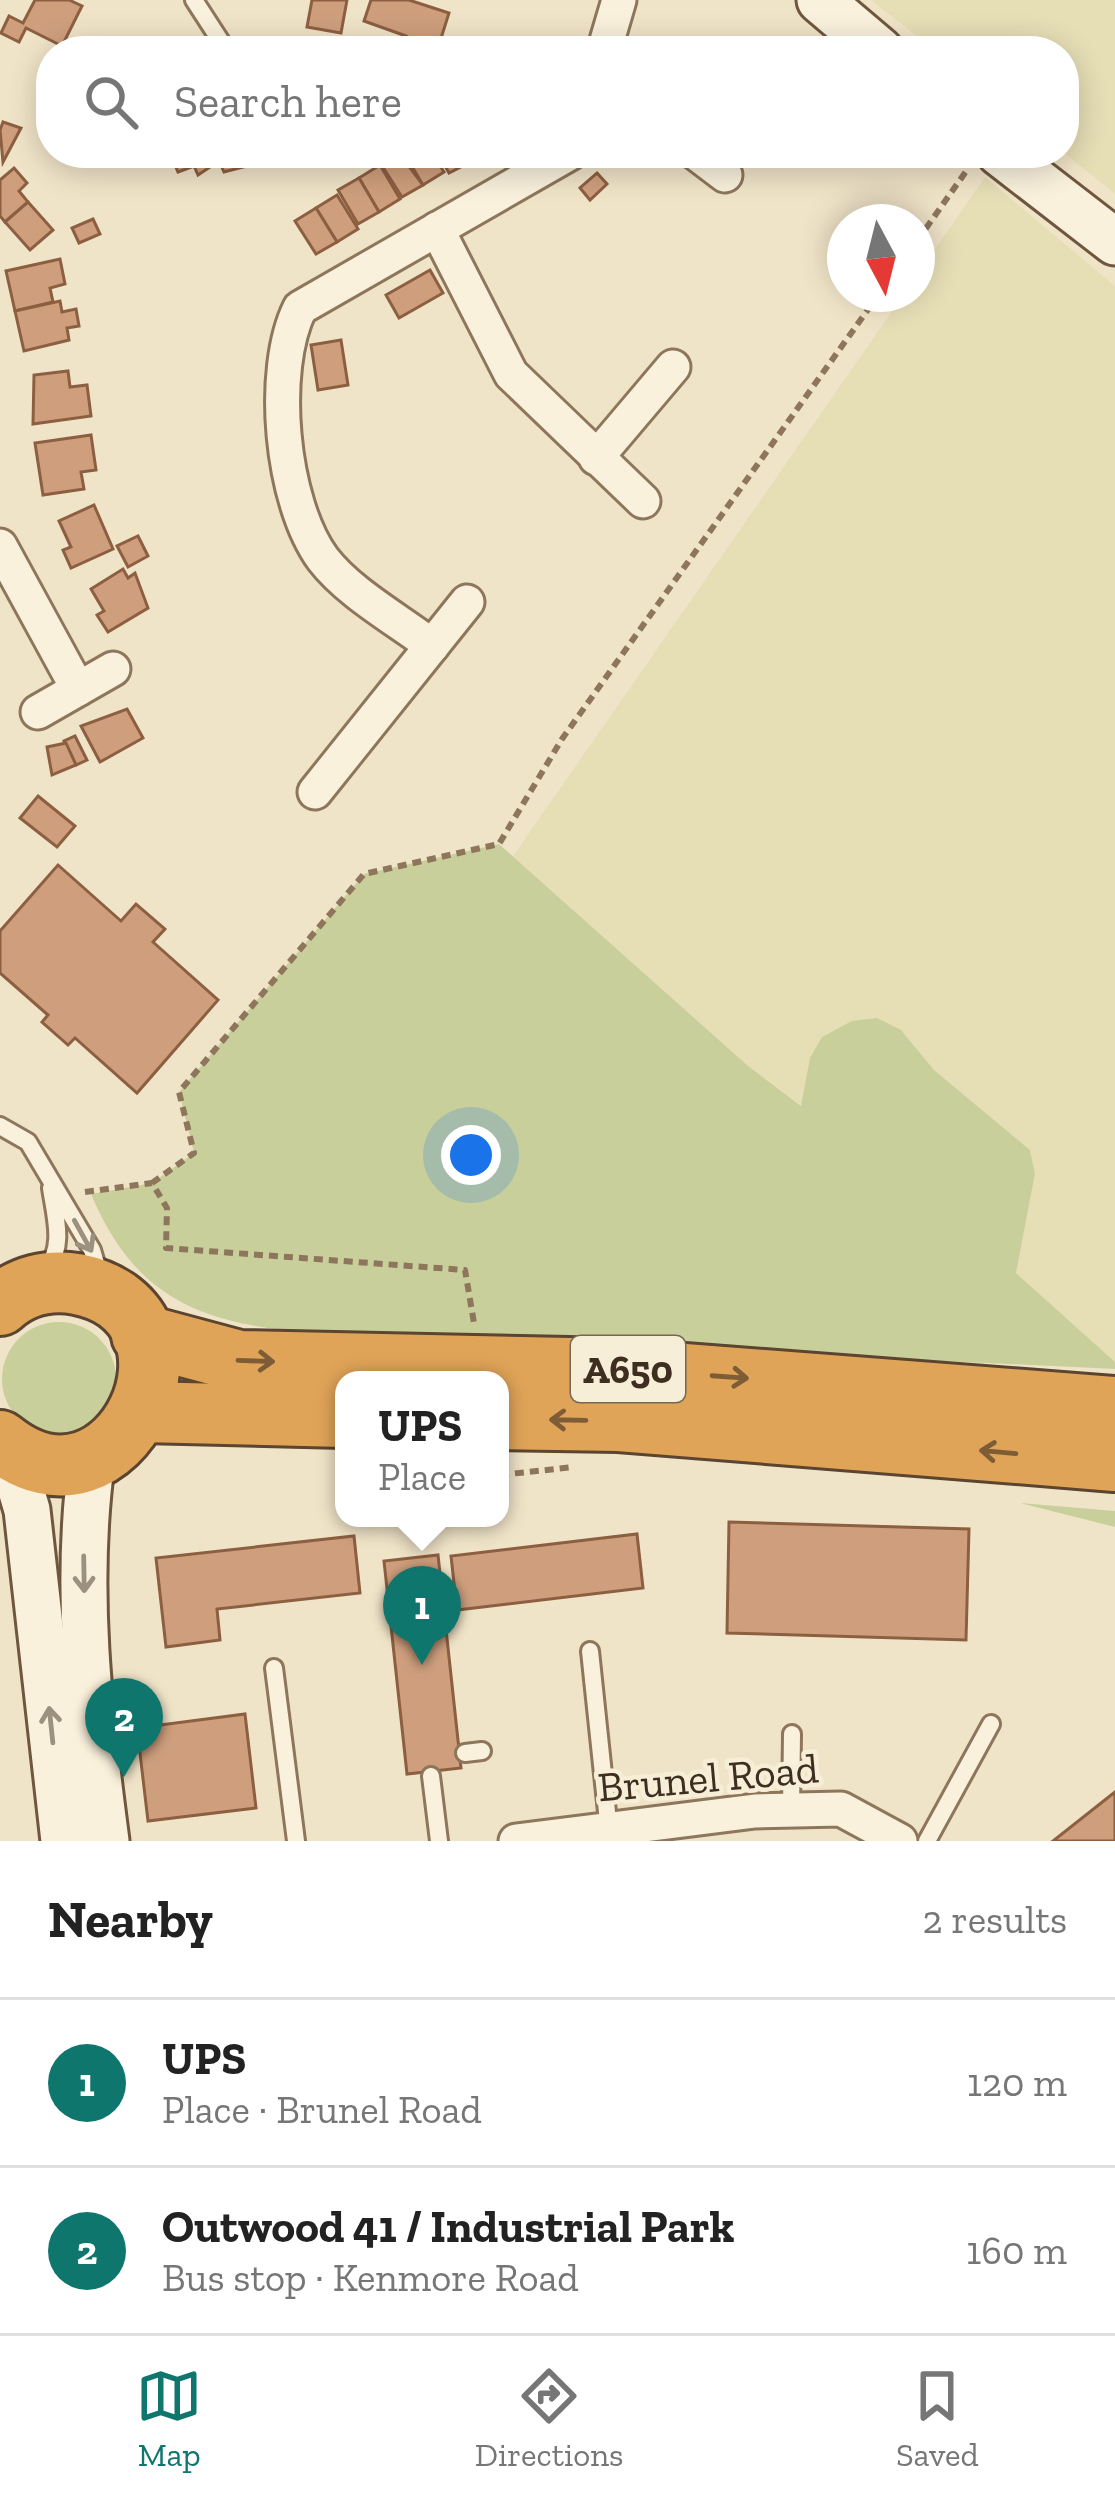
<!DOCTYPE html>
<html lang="en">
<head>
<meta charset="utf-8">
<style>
  body { margin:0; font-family:"Zilla Slab",serif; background:#f2f2f2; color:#222 }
  .compass { position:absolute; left:827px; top:204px; width:108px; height:108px; border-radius:50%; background:#fff; box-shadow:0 6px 30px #0003; rotate:173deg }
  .you { position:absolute; left:471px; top:1155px; width:42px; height:42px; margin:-30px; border:9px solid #fff; border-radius:50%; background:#1a73e8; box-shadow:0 0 0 18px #1a73e833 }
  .badge { display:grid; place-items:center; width:78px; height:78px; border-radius:50%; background:#0f766e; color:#fff; font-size:39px; font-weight:700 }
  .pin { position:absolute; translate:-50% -99px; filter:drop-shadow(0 3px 6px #0008) }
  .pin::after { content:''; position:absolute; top:63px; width:42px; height:36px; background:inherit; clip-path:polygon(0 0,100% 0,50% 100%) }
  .popup { position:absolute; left:335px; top:1371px; width:174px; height:156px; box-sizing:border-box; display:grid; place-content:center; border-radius:24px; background:#fff; filter:drop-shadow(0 3px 9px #0005); font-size:39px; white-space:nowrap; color:#767676 }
  .popup b { font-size:45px; color:#222 }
  .popup::after { content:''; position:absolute; left:50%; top:100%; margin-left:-24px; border:24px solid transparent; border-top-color:#fff }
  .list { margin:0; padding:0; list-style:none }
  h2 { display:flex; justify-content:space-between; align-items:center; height:156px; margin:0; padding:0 48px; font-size:51px }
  h2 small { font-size:39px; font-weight:400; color:#767676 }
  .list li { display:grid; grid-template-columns:78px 1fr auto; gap:36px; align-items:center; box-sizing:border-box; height:168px; padding:0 48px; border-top:3px solid #e0e0e0 }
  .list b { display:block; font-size:45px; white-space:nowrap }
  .list p { margin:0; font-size:39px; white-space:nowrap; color:#767676 }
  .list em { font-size:39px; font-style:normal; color:#767676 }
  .icon { flex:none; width:66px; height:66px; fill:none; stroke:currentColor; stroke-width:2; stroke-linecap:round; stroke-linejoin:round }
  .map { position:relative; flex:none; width:1115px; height:1841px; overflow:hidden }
  .search { position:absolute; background:#fff; box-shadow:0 6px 30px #0003; left:36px; right:36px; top:36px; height:132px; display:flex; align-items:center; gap:30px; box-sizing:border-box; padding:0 42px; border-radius:48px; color:#767676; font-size:45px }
  .sheet { height:492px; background:#fff }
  nav { display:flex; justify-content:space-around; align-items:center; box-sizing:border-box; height:168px; border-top:3px solid #e0e0e0; background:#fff; font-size:33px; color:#767676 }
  nav a { display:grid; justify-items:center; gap:6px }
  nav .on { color:#0f766e }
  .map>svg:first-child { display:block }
</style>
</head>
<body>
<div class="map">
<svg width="1115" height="1841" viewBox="0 0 1115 1841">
  <rect width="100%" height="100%" fill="#f0e4c8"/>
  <!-- farmland -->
  <g fill="#e6deb5">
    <polygon points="871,0 1115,0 1115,194 1064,153 1064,51 936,51"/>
    <polygon points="985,177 1115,286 1115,1362 1016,1273 1035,1175 1030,1150 934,1070 901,1030 802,1106 747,1065 513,856 904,294 917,294 917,275"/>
  </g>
  <!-- green -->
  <g fill="#c9cf9b">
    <path d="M499 844 747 1065 801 1106 810 1058 822 1037 852 1021 877 1018 901 1030 934 1070 1030 1150 1035 1174 1016 1273 1115 1362V1369L286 1330C188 1320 130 1287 91 1194L152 1183 194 1153 179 1092 364 874Z"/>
    <circle cx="59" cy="1379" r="57"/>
    <polygon points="1020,1503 1115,1511 1115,1527"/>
  </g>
  <!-- building -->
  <g fill="#cf9f7d" stroke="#8d5f41" stroke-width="3">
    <polygon points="35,0 69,0 82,6 62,46 26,28 19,42 1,33 9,16 23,23"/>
    <polygon points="312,0 347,0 341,33 307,27"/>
    <polygon points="371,0 409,0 449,13 437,51 403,43 406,36 364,21"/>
    <polygon points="529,40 536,51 510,51"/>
    <polygon points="3,122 21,128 3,162 0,130"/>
    <polygon points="170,153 267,153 270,160 224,172 219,161 198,175 194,166 178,172"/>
    <polygon points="399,153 423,185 402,197 381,164"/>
    <polygon points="404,153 432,153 444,172 423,185"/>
    <polygon points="438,153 483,153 484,155 449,173"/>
    <polygon points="380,165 400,199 379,212 359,178"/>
    <polygon points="14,168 27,183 19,191 28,202 5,222 0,216 0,180"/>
    <polygon points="597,173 607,184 590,200 580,188"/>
    <polygon points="359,178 379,212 358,224 338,190"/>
    <polygon points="337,195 358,229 337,242 316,208"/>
    <polygon points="28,202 53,230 30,250 5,222"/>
    <polygon points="316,208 337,242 316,254 295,221"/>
    <polygon points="93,219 100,234 79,243 72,228"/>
    <polygon points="60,259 65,284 50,288 53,302 15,311 6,271"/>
    <polygon points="430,270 443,293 399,318 386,295"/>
    <polygon points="60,301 62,312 76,309 79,326 67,328 69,340 24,351 15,311"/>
    <polygon points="341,340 348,385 318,390 311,345"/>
    <polygon points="68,371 70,387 87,385 91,416 33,424 34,375"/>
    <polygon points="91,435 96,470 81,472 84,489 43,495 35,443"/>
    <polygon points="94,505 113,549 71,568 63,550 71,547 59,521"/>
    <polygon points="138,536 148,556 128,567 117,546"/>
    <polygon points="123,569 128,578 135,573 148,608 108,632 97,615 104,611 91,589"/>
    <polygon points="127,709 143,738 100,762 81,726"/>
    <polygon points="75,736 87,760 76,765 64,741"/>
    <polygon points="66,743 76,765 52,775 47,747"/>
    <polygon points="38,796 75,826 57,847 20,818"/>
    <polygon points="58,865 121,921 136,904 165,929 153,942 218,1000 137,1093 75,1038 68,1045 42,1022 48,1015 0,973 0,931"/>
    <polygon points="729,1522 969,1529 966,1640 727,1633"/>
    <polygon points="637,1534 643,1588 457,1610 451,1556"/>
    <polygon points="354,1536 360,1593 217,1609 220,1640 166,1647 156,1558"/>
    <polygon points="438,1555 461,1768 407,1774 384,1561"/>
    <polygon points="245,1714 256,1808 148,1821 137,1728"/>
    <polygon points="1115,1792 1115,1841 1053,1841"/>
  </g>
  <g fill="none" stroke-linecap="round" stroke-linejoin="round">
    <defs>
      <g id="lane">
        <polyline points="194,0 227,51"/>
        <polyline points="0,1126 28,1142 92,1250 100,1277"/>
        <path d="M44 1271C66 1250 55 1215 51 1188"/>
        <polyline points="590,1651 609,1831"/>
        <polyline points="274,1668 296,1841"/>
        <polyline points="465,1753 482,1751"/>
        <polyline points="431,1776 439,1841"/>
        <polyline points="791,1810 792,1734"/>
        <polyline points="927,1841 991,1724"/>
      </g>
      <g id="street">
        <polyline points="604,51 619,0"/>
        <polyline points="696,153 725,175"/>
        <polyline points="437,229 511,374 643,501"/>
        <polyline points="596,458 673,367"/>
        <polyline points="0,546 78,689"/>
        <path d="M432 646C398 620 349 593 323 559 281 502 269 370 300 308L570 153"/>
        <polyline points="38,712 113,669"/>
        <polyline points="315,792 467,602"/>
        <polyline points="516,1841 755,1811 841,1809 900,1841"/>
      </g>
      <g id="secondary">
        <polyline points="820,0 880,51"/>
        <polyline points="1000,153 1115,242"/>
        <polyline points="9,1448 27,1510 64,1841"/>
        <path d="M92 1458C74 1586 89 1713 106 1841"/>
      </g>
      <g id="highway">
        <path d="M0 1305C21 1286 49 1279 77 1284 224 1313 120 1539 0 1441"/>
        <polyline points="142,1335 239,1361 619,1369 1115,1407"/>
        <polyline points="142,1412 344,1417"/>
        <polyline points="500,1419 619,1421 1115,1461"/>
      </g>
    </defs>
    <!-- lane casing -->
    <use href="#lane" stroke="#8d765c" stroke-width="22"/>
    <!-- street casing -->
    <use href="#street" stroke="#8d765c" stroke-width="39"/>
    <!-- secondary casing -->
    <use href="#secondary" stroke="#6f573f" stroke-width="51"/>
    <!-- highway casing -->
    <use href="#highway" stroke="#5b4430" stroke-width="66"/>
    <!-- path -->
    <g stroke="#8d765c" stroke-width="6" stroke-dasharray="9 6" stroke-linecap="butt">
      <polyline points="917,241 967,170"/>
      <polyline points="152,1183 194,1153 179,1092 364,874 499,844 562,739 879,294"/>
      <polyline points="85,1192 152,1183 167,1208 166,1248 465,1270 474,1323"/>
      <polyline points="500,1475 574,1467"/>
    </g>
    <!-- lane -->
    <use href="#lane" stroke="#faf1dc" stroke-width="16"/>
    <!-- street -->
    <use href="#street" stroke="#faf1dc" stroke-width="33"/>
    <!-- secondary -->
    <use href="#secondary" stroke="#faf1dc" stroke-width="45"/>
    <!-- highway -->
    <use href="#highway" stroke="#e0a458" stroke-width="60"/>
  </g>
  <!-- one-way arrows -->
  <defs><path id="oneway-shaft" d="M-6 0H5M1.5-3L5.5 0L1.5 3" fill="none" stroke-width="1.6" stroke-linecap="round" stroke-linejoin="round" transform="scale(3)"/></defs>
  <g stroke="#9c907e">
    <use href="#oneway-shaft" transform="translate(83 1236) rotate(61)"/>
    <use href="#oneway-shaft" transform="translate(84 1574) rotate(89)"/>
    <use href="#oneway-shaft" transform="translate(51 1725) rotate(-96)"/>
  </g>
  <g stroke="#7e5d36">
    <use href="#oneway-shaft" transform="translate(256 1361) rotate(2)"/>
    <use href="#oneway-shaft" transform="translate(730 1377) rotate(4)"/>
    <use href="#oneway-shaft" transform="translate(568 1420) rotate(-179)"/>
    <use href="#oneway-shaft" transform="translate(998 1452) rotate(-175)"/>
  </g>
  <g text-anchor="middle" stroke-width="9" stroke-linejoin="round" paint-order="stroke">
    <!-- shield labels -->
    <rect fill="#f7eed8" stroke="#756857" stroke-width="3" x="571" y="1336" width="114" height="66" rx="9"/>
    <g font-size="39" font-weight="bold" fill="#3d2e20">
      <text x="628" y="1383">A650</text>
    </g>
    <!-- street labels -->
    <g font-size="42" fill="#3d2e20" stroke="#f7eed8">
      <text transform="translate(708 1777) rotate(-5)" y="15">Brunel Road</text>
    </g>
  </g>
</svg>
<svg class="compass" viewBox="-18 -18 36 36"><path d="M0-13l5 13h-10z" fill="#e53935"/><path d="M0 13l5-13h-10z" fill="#767676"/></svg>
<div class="you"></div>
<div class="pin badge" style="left:422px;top:1665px">1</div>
<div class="popup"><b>UPS</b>Place</div>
<div class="pin badge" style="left:124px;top:1777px">2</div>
<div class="search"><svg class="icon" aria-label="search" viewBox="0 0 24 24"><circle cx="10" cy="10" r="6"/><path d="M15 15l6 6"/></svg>Search here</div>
</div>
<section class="sheet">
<h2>Nearby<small>2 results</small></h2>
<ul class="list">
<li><span class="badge">1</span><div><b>UPS</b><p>Place · Brunel Road</p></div><em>120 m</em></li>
<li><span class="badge">2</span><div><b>Outwood 41 / Industrial Park</b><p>Bus stop · Kenmore Road</p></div><em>160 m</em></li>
</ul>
</section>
<nav>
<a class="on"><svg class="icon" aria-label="map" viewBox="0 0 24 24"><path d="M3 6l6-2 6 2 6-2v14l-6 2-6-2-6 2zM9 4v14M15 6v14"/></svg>Map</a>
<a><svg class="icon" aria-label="directions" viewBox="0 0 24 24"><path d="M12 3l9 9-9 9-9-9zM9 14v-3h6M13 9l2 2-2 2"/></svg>Directions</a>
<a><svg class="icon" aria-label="saved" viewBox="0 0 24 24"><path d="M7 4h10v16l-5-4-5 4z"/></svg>Saved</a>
</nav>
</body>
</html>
